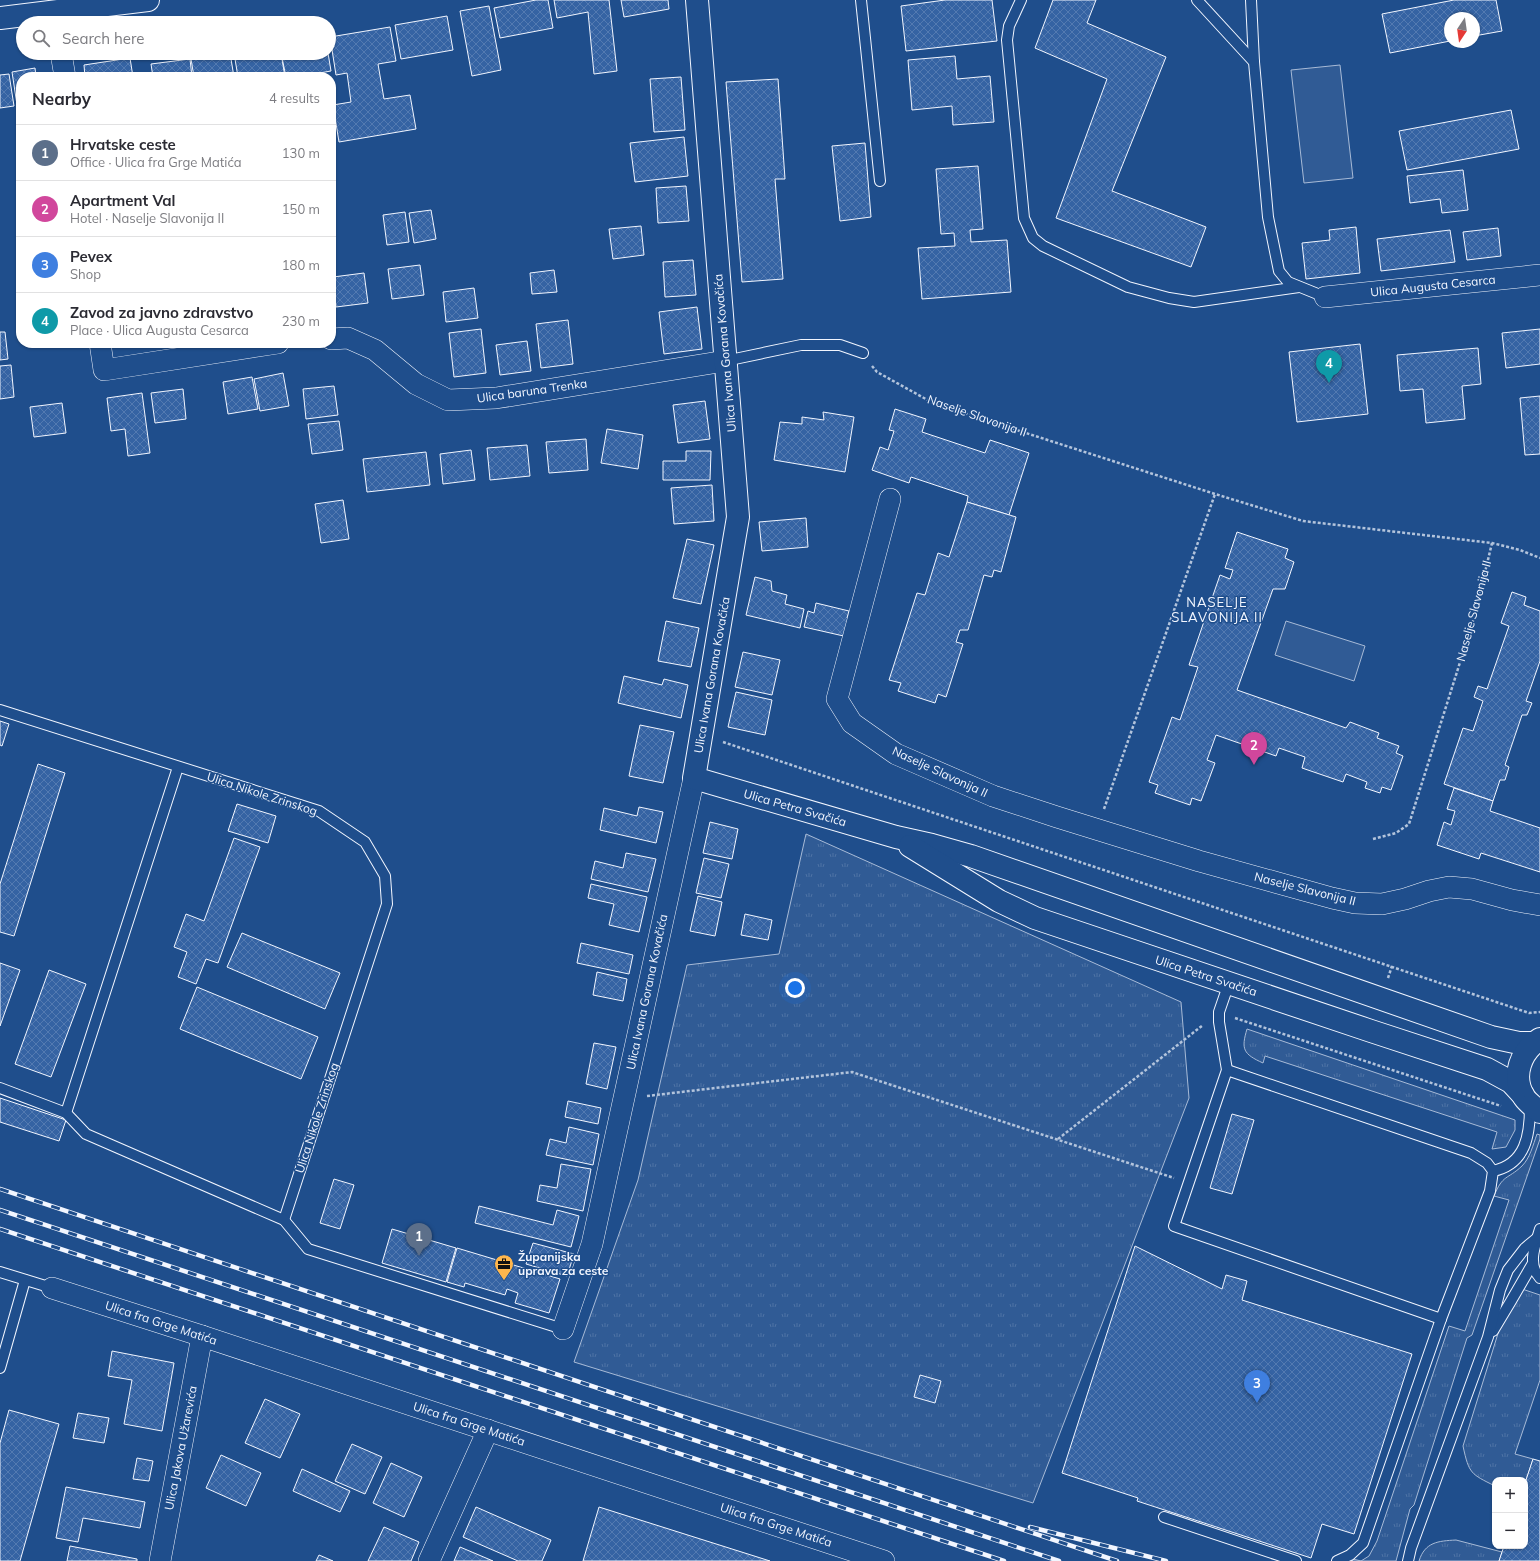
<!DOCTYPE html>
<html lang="en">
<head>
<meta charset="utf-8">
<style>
  body { margin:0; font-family:Mulish,sans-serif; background:#f7f7f7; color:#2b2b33 }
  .controls { position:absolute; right:12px; bottom:12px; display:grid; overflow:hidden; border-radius:8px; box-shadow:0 1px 3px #0004 }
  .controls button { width:36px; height:36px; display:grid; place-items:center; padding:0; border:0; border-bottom:1px solid #e1e1e2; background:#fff; color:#2b2b33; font:20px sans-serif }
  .compass { position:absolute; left:1444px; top:12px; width:36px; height:36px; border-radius:50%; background:#fff; box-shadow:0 1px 3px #0004; rotate:193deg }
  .you { position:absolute; left:795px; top:988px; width:14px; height:14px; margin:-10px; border:3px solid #fff; border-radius:50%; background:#1a73e8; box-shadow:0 0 0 6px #1a73e833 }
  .badge { display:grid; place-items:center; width:26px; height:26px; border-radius:50%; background:#d93025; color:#fff; font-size:13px; font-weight:700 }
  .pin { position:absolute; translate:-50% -33px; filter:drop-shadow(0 1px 2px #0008) }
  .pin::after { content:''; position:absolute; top:21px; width:14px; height:12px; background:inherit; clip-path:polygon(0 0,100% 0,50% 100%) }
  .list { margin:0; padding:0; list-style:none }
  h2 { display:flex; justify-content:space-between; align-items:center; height:52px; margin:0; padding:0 16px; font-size:17px }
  h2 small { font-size:13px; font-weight:400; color:#7c7c81 }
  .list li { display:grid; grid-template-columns:26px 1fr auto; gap:12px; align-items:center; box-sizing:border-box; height:56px; padding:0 16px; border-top:1px solid #e1e1e2 }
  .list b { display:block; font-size:15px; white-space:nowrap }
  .list p { margin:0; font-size:13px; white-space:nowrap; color:#7c7c81 }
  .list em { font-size:13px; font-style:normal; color:#7c7c81 }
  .icon { flex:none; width:22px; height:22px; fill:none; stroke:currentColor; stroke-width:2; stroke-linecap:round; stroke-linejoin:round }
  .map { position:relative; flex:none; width:1540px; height:1561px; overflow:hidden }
  .search { position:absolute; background:#fff; box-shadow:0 1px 3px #0004; left:16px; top:16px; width:320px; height:44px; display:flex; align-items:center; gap:10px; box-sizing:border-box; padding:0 14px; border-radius:22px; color:#7c7c81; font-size:15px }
  .panel { position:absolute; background:#fff; box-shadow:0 1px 3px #0004; left:16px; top:72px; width:320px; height:276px; border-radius:16px }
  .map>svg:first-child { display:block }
</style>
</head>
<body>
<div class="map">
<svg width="1540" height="1561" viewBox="0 0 1540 1561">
  <defs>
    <pattern id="grass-tufts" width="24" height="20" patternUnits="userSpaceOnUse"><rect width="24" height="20" fill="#305b95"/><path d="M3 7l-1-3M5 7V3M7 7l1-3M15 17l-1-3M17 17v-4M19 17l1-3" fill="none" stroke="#4e73a5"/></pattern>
    <pattern id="building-cross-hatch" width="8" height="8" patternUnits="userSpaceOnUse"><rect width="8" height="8" fill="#3563a3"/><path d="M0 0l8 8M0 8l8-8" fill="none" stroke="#537ab1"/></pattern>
  </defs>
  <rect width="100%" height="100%" fill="#1f4e8c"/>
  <!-- grass -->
  <g fill="url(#grass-tufts)" stroke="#a8bbd7">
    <polygon points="806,834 1181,1002 1189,1098 1033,1503 574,1362 638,1180 687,965 779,954"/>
    <path d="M1247 1029 1515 1120V1130L1506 1147 1492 1149 1497 1132 1265 1056 1263 1063C1243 1054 1241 1049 1247 1029Z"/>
    <path d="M1537 1134 1540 1135V1139L1472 1335 1467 1338 1414 1505 1410 1509 1396 1561H1352L1353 1559 1361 1561 1369 1556 1377 1541 1449 1326 1465 1331 1509 1200 1494 1196C1503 1174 1507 1180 1522 1166 1530 1158 1533 1145 1537 1134Z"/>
    <path d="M1522 1289 1540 1295V1380L1515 1454 1533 1459 1525 1483V1480H1495V1486C1471 1474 1469 1474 1463 1446L1500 1327Z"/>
    <path d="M1456 1540 1502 1552 1499 1561H1419C1425 1542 1438 1541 1456 1540Z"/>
  </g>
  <!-- green -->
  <g fill="#305b95" stroke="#a8bbd7">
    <polygon points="1340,65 1353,178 1304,183 1291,70"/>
    <polygon points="1286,621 1365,646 1354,681 1275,655"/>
  </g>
  <!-- building -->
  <g fill="url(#building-cross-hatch)" stroke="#f2f6ff">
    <polygon points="536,0 548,0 553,28 500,38 494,8"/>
    <polygon points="554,0 609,0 617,71 594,74 588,12 557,18"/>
    <polygon points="621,0 668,0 669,9 624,17"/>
    <polygon points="945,0 992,0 997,41 906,51 901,6"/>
    <polygon points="1053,0 1096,0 1087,23 1166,57 1112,191 1206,227 1191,267 1056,218 1107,79 1035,48"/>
    <polygon points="1454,0 1496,0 1502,31 1474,36 1474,18 1450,18 1450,41 1390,53 1382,14"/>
    <polygon points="489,6 501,70 472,76 460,11"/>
    <polygon points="447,16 453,50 401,59 395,25"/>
    <polygon points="390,27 396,61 378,64 384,99 410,95 416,129 339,142 333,105 351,102 347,73 336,75 330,37"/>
    <polygon points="230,53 234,77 194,77 191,59"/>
    <polygon points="234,53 281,53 285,77 238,77"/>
    <polygon points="281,53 328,53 331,71 296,77 286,77"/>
    <polygon points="955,56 957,79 990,76 994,122 953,125 952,106 912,110 908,60"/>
    <polygon points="130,58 133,77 85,77 84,65"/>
    <polygon points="190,59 192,77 153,77 151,64"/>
    <polygon points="35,68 36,77 21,77 21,131 12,72"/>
    <polygon points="9,74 14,106 0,108 0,75"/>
    <polygon points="681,77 685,130 654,132 650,79"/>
    <polygon points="778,79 785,179 775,179 783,279 742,282 726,82"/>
    <polygon points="1511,110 1519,149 1407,170 1399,131"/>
    <polygon points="684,137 688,176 635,182 630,143"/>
    <polygon points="865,143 871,217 840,221 832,146"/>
    <polygon points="978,166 983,229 970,230 971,242 1007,240 1011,292 922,299 918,248 955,246 954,233 941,234 936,169"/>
    <polygon points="1463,170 1468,210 1442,213 1440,199 1410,203 1407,176"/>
    <polygon points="686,186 689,221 658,223 656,188"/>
    <polygon points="431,210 436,239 414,243 409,213"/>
    <polygon points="405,212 409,242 387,245 383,215"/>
    <polygon points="641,226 644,255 613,259 609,229"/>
    <polygon points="1356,227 1360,273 1306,279 1302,243 1330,240 1329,230"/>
    <polygon points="1498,228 1501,256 1467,260 1463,232"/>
    <polygon points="1450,230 1455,262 1381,271 1377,239"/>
    <polygon points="693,260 696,295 665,297 663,262"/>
    <polygon points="420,265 424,295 392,299 388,269"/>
    <polygon points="554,270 557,292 532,294 530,273"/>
    <polygon points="364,273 368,303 336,307 333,277"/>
    <polygon points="474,288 478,318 446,322 443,292"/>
    <polygon points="697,307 702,349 664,354 659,312"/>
    <polygon points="568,320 573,364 541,368 536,324"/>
    <polygon points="481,329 486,373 454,377 449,333"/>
    <polygon points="1540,329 1540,364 1506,368 1502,333"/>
    <polygon points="0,332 5,332 8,359 0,360"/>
    <polygon points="527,341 531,371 500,375 496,345"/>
    <polygon points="1360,344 1368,414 1297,422 1289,352"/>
    <polygon points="1478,348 1481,384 1462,386 1465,419 1426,423 1423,389 1400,391 1397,355"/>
    <polygon points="11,365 14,397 0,399 0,366"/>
    <polygon points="283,373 289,406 260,411 254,379"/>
    <polygon points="252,377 258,409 228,414 223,382"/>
    <polygon points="334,386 338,415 306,419 303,389"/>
    <polygon points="183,389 186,419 155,423 151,393"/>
    <polygon points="142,393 150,453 128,456 125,429 111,431 107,398"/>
    <polygon points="1540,396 1540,454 1525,455 1520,398"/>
    <polygon points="705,401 710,439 678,443 673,405"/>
    <polygon points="62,403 66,433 34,437 30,407"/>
    <polygon points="895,409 926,419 922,432 985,453 990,440 1029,453 1009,515 967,502 968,496 911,477 909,483 872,470 880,447 888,450 894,431 889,430"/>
    <polygon points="823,412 854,417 845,472 774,460 780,422 802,424 802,417 824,420"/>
    <polygon points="339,421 343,450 312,454 308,424"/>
    <polygon points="607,429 643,435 638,469 601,463"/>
    <polygon points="586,439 588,470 549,473 546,442"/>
    <polygon points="527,445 530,476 490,480 487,448"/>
    <polygon points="471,450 475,480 443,484 440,454"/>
    <polygon points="686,451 711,451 710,480 663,480 663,461 686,461"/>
    <polygon points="426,452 430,485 367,492 363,459"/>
    <polygon points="712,485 714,521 674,524 671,488"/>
    <polygon points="343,500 349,539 321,543 315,504"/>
    <polygon points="967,502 1016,517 1001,572 994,570 992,577 984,575 968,630 960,630 956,642 963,644 946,697 938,694 935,703 898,691 901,683 889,680 917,593 925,595 938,553 949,557"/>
    <polygon points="806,518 808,547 762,551 759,522"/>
    <polygon points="1237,532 1288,549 1285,558 1294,562 1285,589 1273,589 1237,690 1346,728 1350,722 1379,733 1377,738 1399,746 1396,753 1403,756 1391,790 1382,787 1380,793 1365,788 1367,782 1346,774 1343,782 1302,768 1305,757 1279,748 1276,756 1216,735 1207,760 1215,763 1201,801 1192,798 1190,805 1155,793 1158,785 1149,782 1172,717 1180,720 1198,667 1189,665 1220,575 1230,579 1233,570 1225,568"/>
    <polygon points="687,539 714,545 701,604 673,598"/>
    <polygon points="755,577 771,581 772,591 787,595 785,604 804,609 800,628 746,615"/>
    <polygon points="1512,592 1526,597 1524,605 1540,611 1540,661 1526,701 1532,703 1527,715 1522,715 1505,765 1509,767 1505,780 1500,780 1493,801 1444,784 1463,728 1473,731 1483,701 1474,697 1478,686 1487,689 1509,626 1501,623"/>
    <polygon points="816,603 849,611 847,618 853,619 848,637 804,627 808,611 814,613"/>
    <polygon points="666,621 699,628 691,667 658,661"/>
    <polygon points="743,652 780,660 772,695 735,687"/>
    <polygon points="624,676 662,685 664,679 688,685 681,718 618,703"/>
    <polygon points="736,692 772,700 765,735 728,727"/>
    <polygon points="0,721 9,724 2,746 0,745"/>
    <polygon points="640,725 674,732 663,783 629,776"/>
    <polygon points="38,764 65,773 14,936 0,932 0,884"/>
    <polygon points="1454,788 1493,801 1490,811 1540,828 1540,872 1481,853 1479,859 1437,845 1444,822 1451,825 1455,811 1447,809"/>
    <polygon points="237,804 276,816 268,843 228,831"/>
    <polygon points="639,807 663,812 656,843 600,830 604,808 637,816"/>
    <polygon points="710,822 738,829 732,859 703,853"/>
    <polygon points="234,838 260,847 218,963 206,959 196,984 178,977 187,952 174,947 186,914 204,921"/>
    <polygon points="626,853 656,859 648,892 591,879 595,861 623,868"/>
    <polygon points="704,858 729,864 721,898 696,893"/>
    <polygon points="591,884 647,897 639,932 609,925 614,904 588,898"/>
    <polygon points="698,896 722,902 715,936 690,931"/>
    <polygon points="745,914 772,920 768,940 741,935"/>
    <polygon points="242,933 340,973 325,1009 227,967"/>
    <polygon points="581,943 633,955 629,974 577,963"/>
    <polygon points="0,963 20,970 0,1026"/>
    <polygon points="49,970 86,984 51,1077 15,1064"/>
    <polygon points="597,972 627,979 623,1001 593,995"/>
    <polygon points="197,987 318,1037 301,1079 180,1029"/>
    <polygon points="594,1043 616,1047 607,1089 586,1084"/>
    <polygon points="0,1098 66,1120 59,1141 0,1122"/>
    <polygon points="568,1101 601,1108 598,1124 565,1117"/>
    <polygon points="1232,1114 1254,1120 1232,1194 1210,1188"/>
    <polygon points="569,1127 599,1134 593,1165 546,1155 550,1139 566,1143"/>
    <polygon points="561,1164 591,1169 583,1211 537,1201 540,1185 557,1188"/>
    <polygon points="334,1179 354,1185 340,1229 320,1223"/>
    <polygon points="479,1206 553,1225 557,1210 579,1216 571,1247 475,1223"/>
    <polygon points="392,1229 456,1248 446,1282 382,1263"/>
    <polygon points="533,1243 574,1254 567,1276 526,1264"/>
    <polygon points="1135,1246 1222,1289 1226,1275 1247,1281 1242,1300 1412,1354 1354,1534 1322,1524 1311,1558 1137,1501 1138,1498 1062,1473"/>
    <polygon points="457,1248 560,1279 549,1313 515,1303 518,1293 507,1289 505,1295 465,1283 464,1287 447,1282"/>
    <polygon points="112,1351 174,1363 162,1431 124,1424 132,1380 108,1376"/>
    <polygon points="920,1375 941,1381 935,1403 914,1397"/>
    <polygon points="265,1399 300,1414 280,1458 245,1443"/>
    <polygon points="9,1410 59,1424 20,1561 0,1561 0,1443"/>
    <polygon points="78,1413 109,1418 104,1443 73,1438"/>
    <polygon points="352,1444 382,1457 365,1494 335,1481"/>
    <polygon points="221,1455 261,1473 246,1506 206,1488"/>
    <polygon points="137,1458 153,1461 149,1481 133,1479"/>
    <polygon points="1533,1459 1540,1461 1540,1561 1499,1561 1504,1546 1525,1546 1525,1483"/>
    <polygon points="391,1463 422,1477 404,1517 373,1503"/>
    <polygon points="302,1469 350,1491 340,1512 293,1491"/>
    <polygon points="66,1487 145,1502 140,1528 83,1518 78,1542 56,1538"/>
    <polygon points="476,1507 551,1540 542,1561 518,1561 463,1537"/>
    <polygon points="599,1507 770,1561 583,1561"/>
    <polygon points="384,1527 419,1542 411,1561 368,1561"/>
    <polygon points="70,1546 137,1559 137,1561 67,1561"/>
    <polygon points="460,1547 493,1561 454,1561"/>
    <polygon points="319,1555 333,1561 316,1561"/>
  </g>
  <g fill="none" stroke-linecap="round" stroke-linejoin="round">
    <defs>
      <g id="service">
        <polyline points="861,0 880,181"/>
        <polyline points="1021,0 1009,26 1007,40 1024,218 1033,238 1043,246 1128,287 1169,298 1194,302 1299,287"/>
        <polyline points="1197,0 1254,62 1268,217 1279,271 1288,282 1325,297"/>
        <polyline points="1251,0 1254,62"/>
        <polyline points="725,361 801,345 840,345 863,353"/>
        <polyline points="0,710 319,811 365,842 385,876 387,904 284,1220"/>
        <polyline points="1229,983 1219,1012 1219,1022 1227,1070 1174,1226 1441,1319"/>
        <polyline points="1227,1070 1471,1153 1487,1163 1493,1171 1490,1191 1441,1319 1363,1543 1350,1555 1337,1561"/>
        <polyline points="0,1088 66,1113 86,1134 284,1220 308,1249 563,1329"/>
        <polyline points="66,1113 178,767"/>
        <path d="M1493 1171C1526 1164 1530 1135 1530 1106"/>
        <path d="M1540 1229C1535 1246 1527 1264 1540 1278"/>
        <polyline points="0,1272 52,1288"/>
        <polyline points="1493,1331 1511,1301 1533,1263"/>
        <polyline points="0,1368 25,1280"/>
        <polyline points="1164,1517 1296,1561"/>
        <polyline points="1408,1561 1411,1548 1488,1337 1500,1290 1508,1270 1525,1248 1537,1238"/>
      </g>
      <g id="minor">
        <polyline points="61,53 65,77"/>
        <polyline points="1325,297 1540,275"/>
        <polyline points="331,339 348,338 375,350 416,384 448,400 496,398 725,361"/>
        <polyline points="100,343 104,370 278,343"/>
        <polyline points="890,499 837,699 852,723 896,754 993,796 1057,817 1199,861 1332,898 1355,903 1382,904 1405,899 1429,891 1449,887 1472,889 1512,900 1540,905"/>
        <polyline points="52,1288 202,1336 884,1561"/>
        <polyline points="563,1329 592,1244 694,778"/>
        <polyline points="160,1561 202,1336"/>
        <polyline points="429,1561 488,1430"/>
      </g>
      <g id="primary">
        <polyline points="697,0 738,517 694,778 896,837 932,845 971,856 1491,1037 1519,1043 1533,1043"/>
        <polyline points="0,18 148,0"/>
        <polyline points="910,846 999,901 1035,918 1371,1031 1487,1069 1511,1082 1523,1095"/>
        <path d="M1540 1039C1521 1051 1511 1076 1524 1097 1528 1103 1534 1107 1540 1112"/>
      </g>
    </defs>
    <!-- service casing -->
    <use href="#service" stroke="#f2f6ff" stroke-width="12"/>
    <!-- minor casing -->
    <use href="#minor" stroke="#f2f6ff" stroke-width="22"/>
    <!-- primary casing -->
    <use href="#primary" stroke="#f2f6ff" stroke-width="24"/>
    <!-- path -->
    <g stroke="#b3c4dc" stroke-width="2.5" stroke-dasharray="3 2" stroke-linecap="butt">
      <polyline points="872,366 877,372 933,403 1215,494 1303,521 1492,543 1520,550 1540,558"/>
      <polyline points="723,742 1529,1013 1540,1012"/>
      <polyline points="1104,809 1215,494"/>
      <polyline points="1373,839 1396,833 1409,824 1474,618 1492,543"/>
      <polyline points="1388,978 1392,966"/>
      <polyline points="1235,1018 1501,1106"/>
      <polyline points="647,1096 852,1072 1174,1178"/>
      <polyline points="1058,1139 1203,1025"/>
    </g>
    <!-- service -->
    <use href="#service" stroke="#1f4e8c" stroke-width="10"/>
    <!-- minor -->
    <use href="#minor" stroke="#1f4e8c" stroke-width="21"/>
    <!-- primary -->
    <use href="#primary" stroke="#1f4e8c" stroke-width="22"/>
    <defs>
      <g id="rail">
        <polyline points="0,1189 1117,1561"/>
        <polyline points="0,1210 1059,1561"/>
        <polyline points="0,1229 1004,1561"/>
        <polyline points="1030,1527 1166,1561"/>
      </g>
    </defs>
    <!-- rail casing -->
    <use href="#rail" stroke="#f2f6ff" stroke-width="4.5"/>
    <!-- rail -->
    <use href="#rail" stroke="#1f4e8c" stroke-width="3" stroke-dasharray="9" stroke-linecap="butt"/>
  </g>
  <!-- icons -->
  <defs>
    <symbol id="office-pin" viewBox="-11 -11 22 30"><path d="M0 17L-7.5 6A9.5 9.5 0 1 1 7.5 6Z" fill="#ffb74d" stroke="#1f4e8c"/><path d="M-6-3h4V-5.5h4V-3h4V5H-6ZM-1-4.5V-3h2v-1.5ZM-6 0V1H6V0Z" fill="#111"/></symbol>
  </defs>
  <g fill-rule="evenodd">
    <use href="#office-pin" x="493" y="1253" width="22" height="30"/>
  </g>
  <g text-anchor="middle" stroke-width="3" stroke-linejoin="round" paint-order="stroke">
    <!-- street labels -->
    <g font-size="12" fill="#f2f6ff" stroke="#1f4e8c">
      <text transform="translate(1433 286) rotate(-6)" y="4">Ulica Augusta Cesarca</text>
      <text transform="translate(725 353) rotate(-95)" y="4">Ulica Ivana Gorana Kovačića</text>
      <text transform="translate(532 391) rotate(-8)" y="4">Ulica baruna Trenka</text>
      <text transform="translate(977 416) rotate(19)" y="4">Naselje Slavonija II</text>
      <text transform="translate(1474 611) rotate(-75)" y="4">Naselje Slavonija II</text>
      <text transform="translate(712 675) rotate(-80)" y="4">Ulica Ivana Gorana Kovačića</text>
      <text transform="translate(940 772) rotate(25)" y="4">Naselje Slavonija II</text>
      <text transform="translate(262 794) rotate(18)" y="4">Ulica Nikole Zrinskog</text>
      <text transform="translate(795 808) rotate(16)" y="4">Ulica Petra Svačića</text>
      <text transform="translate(1305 889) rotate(14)" y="4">Naselje Slavonija II</text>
      <text transform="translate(1206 976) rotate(18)" y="4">Ulica Petra Svačića</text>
      <text transform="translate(647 992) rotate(-78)" y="4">Ulica Ivana Gorana Kovačića</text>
      <text transform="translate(317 1118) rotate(-72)" y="4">Ulica Nikole Zrinskog</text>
      <text transform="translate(161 1323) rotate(18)" y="4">Ulica fra Grge Matića</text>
      <text transform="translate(469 1424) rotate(18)" y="4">Ulica fra Grge Matića</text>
      <text transform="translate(181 1448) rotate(-79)" y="4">Ulica Jakova Užarevića</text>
      <text transform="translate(776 1525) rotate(18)" y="4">Ulica fra Grge Matića</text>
    </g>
    <!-- poi labels -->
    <g font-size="12" font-weight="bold" fill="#f2f6ff" stroke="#1f4e8c" text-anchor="start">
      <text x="518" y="1261">Županijska<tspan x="518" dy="14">uprava za ceste</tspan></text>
    </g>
    <!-- neighbourhood labels -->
    <g font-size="13" letter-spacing="1" fill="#f2f6ff" stroke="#1f4e8c">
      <text x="1217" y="607">NASELJE<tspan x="1217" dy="15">SLAVONIJA II</tspan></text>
    </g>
  </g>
</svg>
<div class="controls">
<button>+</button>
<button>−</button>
</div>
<svg class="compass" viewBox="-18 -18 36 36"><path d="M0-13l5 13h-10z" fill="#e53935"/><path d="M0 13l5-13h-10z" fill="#7c7c81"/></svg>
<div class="you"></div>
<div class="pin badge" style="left:419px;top:1256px;background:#5c6f8a">1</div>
<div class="pin badge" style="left:1254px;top:765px;background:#d1479c">2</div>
<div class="pin badge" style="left:1257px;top:1403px;background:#3f7fe0">3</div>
<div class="pin badge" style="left:1329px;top:383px;background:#0f9aa8">4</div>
<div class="search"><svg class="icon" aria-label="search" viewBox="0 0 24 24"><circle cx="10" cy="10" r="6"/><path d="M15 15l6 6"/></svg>Search here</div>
<section class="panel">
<h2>Nearby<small>4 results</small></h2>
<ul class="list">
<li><span class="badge" style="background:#5c6f8a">1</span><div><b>Hrvatske ceste</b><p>Office · Ulica fra Grge Matića</p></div><em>130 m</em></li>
<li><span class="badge" style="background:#d1479c">2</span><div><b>Apartment Val</b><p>Hotel · Naselje Slavonija II</p></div><em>150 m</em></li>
<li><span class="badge" style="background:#3f7fe0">3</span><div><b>Pevex</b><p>Shop</p></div><em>180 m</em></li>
<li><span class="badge" style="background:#0f9aa8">4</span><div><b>Zavod za javno zdravstvo</b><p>Place · Ulica Augusta Cesarca</p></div><em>230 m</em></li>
</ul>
</section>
</div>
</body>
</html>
